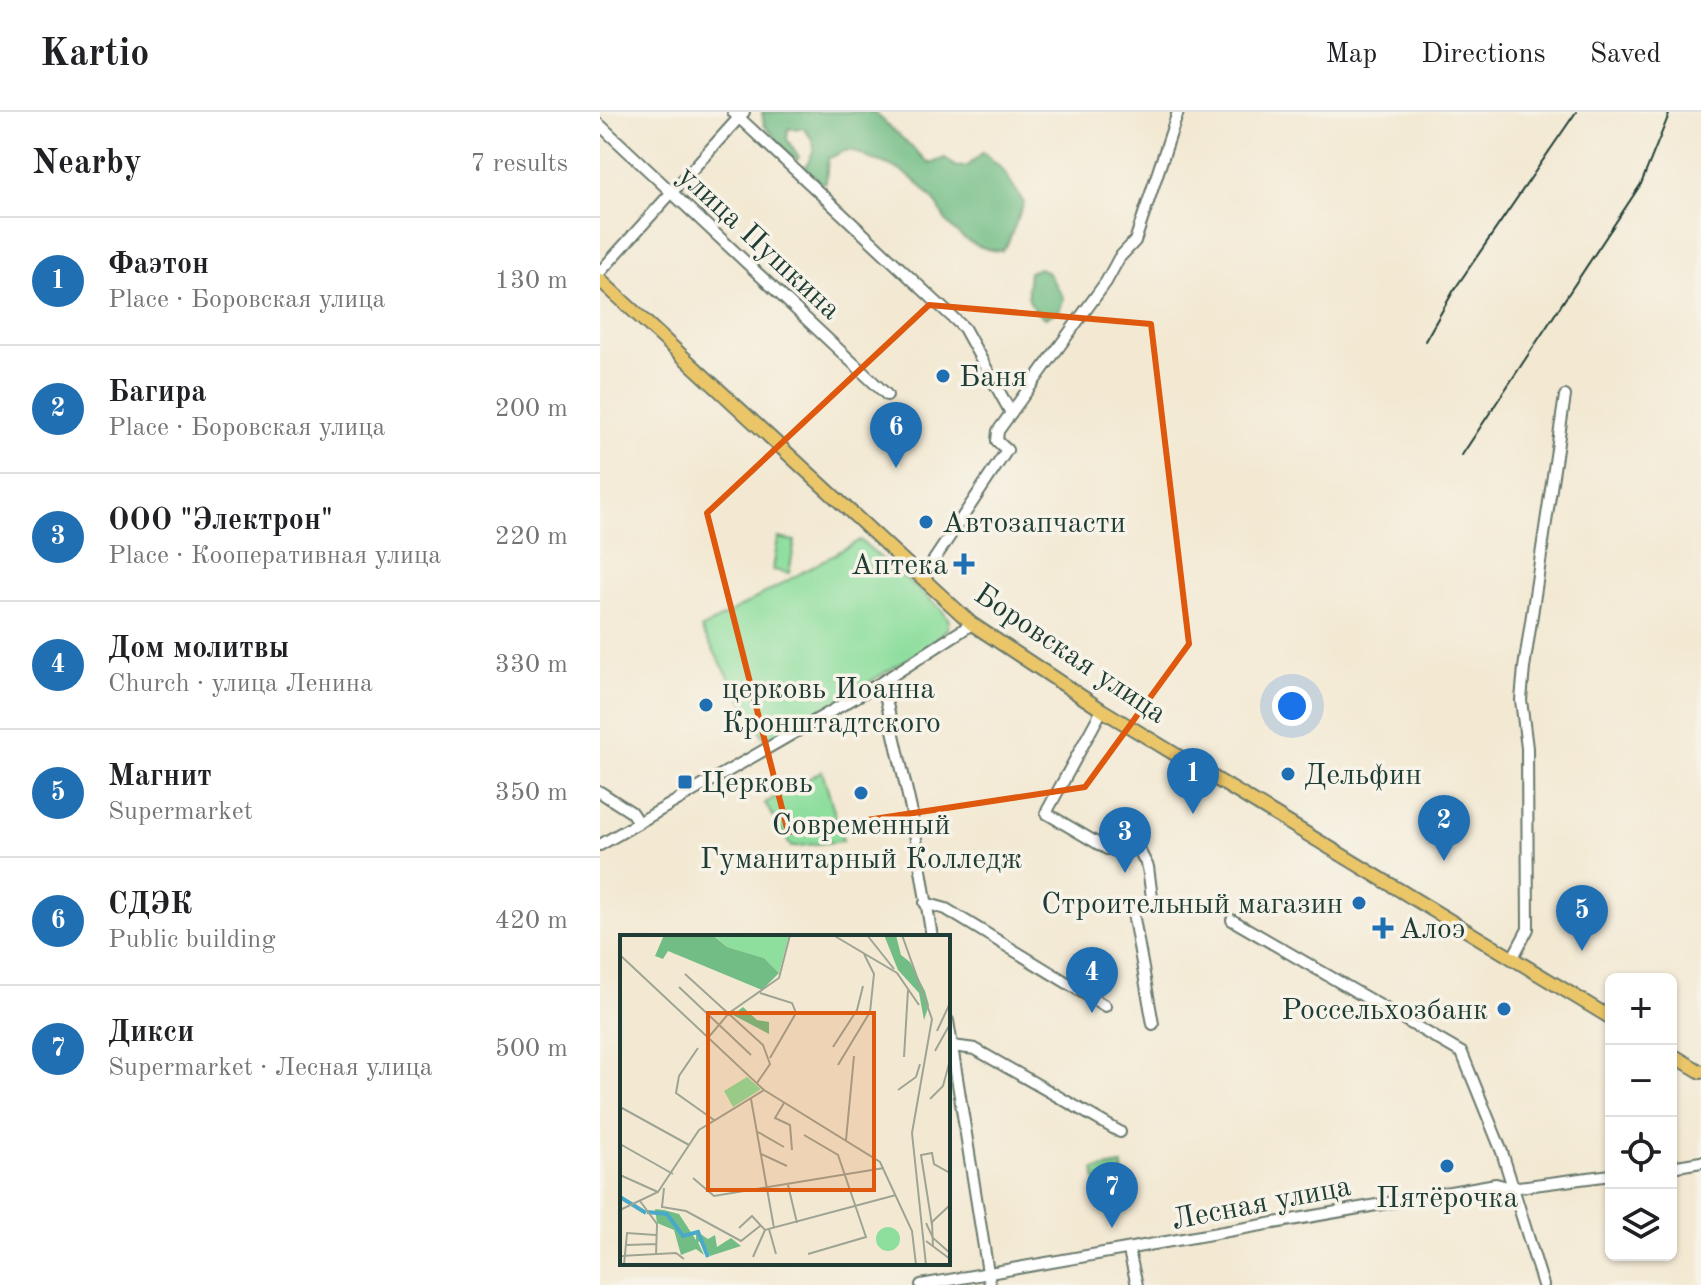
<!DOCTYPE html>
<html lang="en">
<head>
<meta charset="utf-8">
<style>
  body { margin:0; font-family:"Old Standard TT",serif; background:#f2f2f2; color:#202124 }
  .controls { position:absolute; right:24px; bottom:24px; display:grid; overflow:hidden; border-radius:12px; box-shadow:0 2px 6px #0004 }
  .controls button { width:72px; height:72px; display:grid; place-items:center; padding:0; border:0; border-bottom:2px solid #e0e0e0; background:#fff; color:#202124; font:40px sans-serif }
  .you { position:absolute; left:692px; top:594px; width:28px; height:28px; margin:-20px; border:6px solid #fff; border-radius:50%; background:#1a73e8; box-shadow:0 0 0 12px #1a73e833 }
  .badge { display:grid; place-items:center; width:52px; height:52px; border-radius:50%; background:#1f6fb2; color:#fff; font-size:26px; font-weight:700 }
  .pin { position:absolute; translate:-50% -66px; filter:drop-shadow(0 2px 4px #0008) }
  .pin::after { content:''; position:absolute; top:42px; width:28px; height:24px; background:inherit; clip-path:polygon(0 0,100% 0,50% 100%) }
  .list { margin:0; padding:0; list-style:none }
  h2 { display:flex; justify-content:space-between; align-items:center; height:104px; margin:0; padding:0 32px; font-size:34px }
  h2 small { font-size:26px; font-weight:400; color:#757577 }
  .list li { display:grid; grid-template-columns:52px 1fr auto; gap:24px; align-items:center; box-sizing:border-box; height:128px; padding:0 32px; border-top:2px solid #e0e0e0 }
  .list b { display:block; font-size:30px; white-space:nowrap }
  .list p { margin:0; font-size:26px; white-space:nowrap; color:#757577 }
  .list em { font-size:26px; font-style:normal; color:#757577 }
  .icon { flex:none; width:44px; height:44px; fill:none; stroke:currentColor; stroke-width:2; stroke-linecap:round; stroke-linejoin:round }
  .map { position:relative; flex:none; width:1101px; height:1173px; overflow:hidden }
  header { display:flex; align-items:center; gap:48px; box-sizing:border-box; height:112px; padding:0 40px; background:#fff; border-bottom:2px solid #e0e0e0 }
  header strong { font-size:38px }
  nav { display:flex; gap:44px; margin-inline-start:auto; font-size:28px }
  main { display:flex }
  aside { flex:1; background:#fff }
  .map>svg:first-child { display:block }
</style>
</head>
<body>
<header>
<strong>Kartio</strong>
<nav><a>Map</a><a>Directions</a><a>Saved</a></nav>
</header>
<main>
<aside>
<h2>Nearby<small>7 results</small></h2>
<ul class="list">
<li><span class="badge">1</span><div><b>Фаэтон</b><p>Place · Боровская улица</p></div><em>130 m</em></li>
<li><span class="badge">2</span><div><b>Багира</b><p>Place · Боровская улица</p></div><em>200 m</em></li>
<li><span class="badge">3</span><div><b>ООО &quot;Электрон&quot;</b><p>Place · Кооперативная улица</p></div><em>220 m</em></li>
<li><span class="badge">4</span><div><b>Дом молитвы</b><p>Church · улица Ленина</p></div><em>330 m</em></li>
<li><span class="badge">5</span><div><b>Магнит</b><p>Supermarket</p></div><em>350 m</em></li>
<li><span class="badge">6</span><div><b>СДЭК</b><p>Public building</p></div><em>420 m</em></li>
<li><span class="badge">7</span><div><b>Дикси</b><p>Supermarket · Лесная улица</p></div><em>500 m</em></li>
</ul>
</aside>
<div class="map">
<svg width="1101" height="1173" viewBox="0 0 1101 1173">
  <rect width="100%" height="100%" fill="#f7f3e8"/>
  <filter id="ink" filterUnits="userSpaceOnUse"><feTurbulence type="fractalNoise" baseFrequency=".0125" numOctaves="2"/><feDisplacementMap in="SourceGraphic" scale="16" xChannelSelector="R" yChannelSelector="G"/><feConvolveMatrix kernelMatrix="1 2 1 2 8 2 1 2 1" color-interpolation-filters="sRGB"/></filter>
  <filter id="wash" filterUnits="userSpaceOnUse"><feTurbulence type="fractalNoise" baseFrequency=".006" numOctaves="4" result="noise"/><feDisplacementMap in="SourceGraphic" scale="32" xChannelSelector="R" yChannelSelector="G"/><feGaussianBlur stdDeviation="1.8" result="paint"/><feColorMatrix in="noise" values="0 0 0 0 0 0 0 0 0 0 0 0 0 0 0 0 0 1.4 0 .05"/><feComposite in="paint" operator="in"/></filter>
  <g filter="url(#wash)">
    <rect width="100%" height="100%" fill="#f3e9d3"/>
    <!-- green -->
    <g fill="#8ede9e" stroke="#568e69" stroke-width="2">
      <polygon points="178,426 195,429 189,461 173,458"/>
      <polygon points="260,428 341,497 349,508 347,517 331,533 186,620 165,627 101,517"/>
      <polygon points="222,659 243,729 191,735 165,691"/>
      <polygon points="522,1053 528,1084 500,1089 494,1058"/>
    </g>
    <!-- forest -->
    <g fill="#72bd85" stroke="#487d5c" stroke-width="2">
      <path d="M162 0H274L330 52 345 46 356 55 368 54 383 40 403 58 424 91 407 133 402 139C380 138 359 127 345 108 341 101 339 93 333 87 317 68 296 53 273 48 262 45 256 36 244 39 238 41 235 45 228 46L226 70 220 71 205 56C215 37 219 33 203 16L188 17 187 27 199 45 196 49 164 13Z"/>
      <path d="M439 156 447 160 464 186 459 199 445 206C426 194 426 181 429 160Z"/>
    </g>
  </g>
  <g filter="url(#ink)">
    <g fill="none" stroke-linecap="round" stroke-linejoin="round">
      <defs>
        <g id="minor">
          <polyline points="133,0 364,216 411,301 398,319 397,329 407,338 322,466"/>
          <polyline points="0,13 287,283"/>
          <polyline points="0,160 144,0"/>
          <polyline points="411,301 506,170 519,146 535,129 578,0"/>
          <polyline points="282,570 311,697 332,825"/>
          <polyline points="502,598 446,701 507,737 537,734 548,755 552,786 533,801 553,912"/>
          <polyline points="0,680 31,700 38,710"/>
          <polyline points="0,733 282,570 372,512"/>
          <polyline points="325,791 346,797 505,894"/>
          <polyline points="632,808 862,941 902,1040 943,1173"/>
          <polyline points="912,847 928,817 927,636 921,588 924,556 965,284"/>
          <polyline points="348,909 390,1173"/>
          <polyline points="353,934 375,937 520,1020"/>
          <polyline points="1071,1055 1101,1050"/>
          <polyline points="529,1139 537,1173"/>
          <polyline points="321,1173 896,1072 911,1076 1011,1063"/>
        </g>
        <g id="major">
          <polyline points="0,168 372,512 502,598 1011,906"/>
          <polyline points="1071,942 1101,960"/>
        </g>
      </defs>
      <!-- minor casing -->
      <use href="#minor" stroke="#69796c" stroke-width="14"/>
      <!-- major casing -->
      <use href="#major" stroke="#69796c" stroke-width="16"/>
      <!-- minor -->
      <use href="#minor" stroke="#fff" stroke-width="10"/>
      <!-- major -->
      <use href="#major" stroke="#ebc669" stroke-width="12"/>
      <!-- rail -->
      <g stroke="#1f3d34" stroke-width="2">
        <polyline points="825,229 854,178 976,0"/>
        <polyline points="862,343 1041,72 1070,0"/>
      </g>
    </g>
  </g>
  <!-- marked area -->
  <path fill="none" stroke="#de580e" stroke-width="6" stroke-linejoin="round" d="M329 193 551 212 589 532 485 675 188 720 107 401Z"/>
  <!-- markers -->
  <g fill="#1f6fb2" stroke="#f7f3e8" stroke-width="3">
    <circle cx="343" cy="264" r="8"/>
    <circle cx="326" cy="410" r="8"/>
    <path d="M360 440h8v8h8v8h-8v8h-8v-8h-8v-8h8z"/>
    <circle cx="106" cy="593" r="8"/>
    <circle cx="688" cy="662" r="8"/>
    <rect x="77" y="662" width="16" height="16" rx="4"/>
    <circle cx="261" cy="681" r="8"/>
    <circle cx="759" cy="791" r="8"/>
    <path d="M779 804h8v8h8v8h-8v8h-8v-8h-8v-8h8z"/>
    <circle cx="904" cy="897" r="8"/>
    <circle cx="847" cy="1054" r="8"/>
  </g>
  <g text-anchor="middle" stroke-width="7" stroke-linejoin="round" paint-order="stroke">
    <!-- street labels -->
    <g font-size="30" fill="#1f3d34" stroke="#f7f3e8">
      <text transform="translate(160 130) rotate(43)" y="10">улица Пушкина</text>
      <text transform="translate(471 541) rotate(34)" y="10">Боровская улица</text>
      <text transform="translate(661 1090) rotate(-11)" y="10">Лесная улица</text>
    </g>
    <!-- poi labels -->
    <g font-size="30" fill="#1f3d34" stroke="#f7f3e8" text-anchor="start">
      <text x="359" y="274">Баня</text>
      <text x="342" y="420">Автозапчасти</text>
      <text x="348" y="462" text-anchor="end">Аптека</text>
      <text x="122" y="586">церковь Иоанна<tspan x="122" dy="34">Кронштадтского</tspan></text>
      <text x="704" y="672">Дельфин</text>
      <text x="101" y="680">Церковь</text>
      <text x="261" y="722" text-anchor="middle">Современный<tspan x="261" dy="34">Гуманитарный Колледж</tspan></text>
      <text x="743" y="801" text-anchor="end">Строительный магазин</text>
      <text x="799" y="826">Алоэ</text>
      <text x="888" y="907" text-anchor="end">Россельхозбанк</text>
      <text x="847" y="1095" text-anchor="middle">Пятёрочка</text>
    </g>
  </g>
  <!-- overview -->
  <g transform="translate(20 823)">
    <rect width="330" height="330" fill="#f3e9d3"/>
    <path d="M169 0 159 38 144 23 107 12 95 1ZM127 142 141 154 113 172 104 156ZM256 304a12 12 0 1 1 24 0a12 12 0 1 1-24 0Z" fill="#8ede9e"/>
    <path d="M44 0H93L107 12 144 23 159 38 142 55 48 16 43 24 35 21ZM264 0H276L281 20 290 27 305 56 309 70 304 85 299 58 278 35ZM123 72 137 85 149 87V99L113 80ZM44 275 59 279 76 305V296L88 304 95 300 97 312 111 303 121 311 90 321 83 306 78 307 84 320 76 314 61 320 54 295 37 288 35 274Z" fill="#72bd85"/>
    <path fill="none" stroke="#49aac8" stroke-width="4" d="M0 262 26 278M27 277 47 279 63 301 78 297 88 322"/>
    <path fill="none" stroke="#9ea493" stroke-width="2" d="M213 0 277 38 299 70M247 0 274 34M282 0 312 84 292 198 306 330M0 20 144 155 260 227 292 296 296 330M65 39 143 110 150 129 137 148M59 52 131 120M140 58 172 68 176 78 150 123M317 96 330 68M88 103 109 78 159 43 170 0M213 112 237 75 243 51M78 113 59 141 56 158 94 185M315 116 330 89M284 122 288 55M218 130 250 77 254 39 244 19M278 155 296 142 300 129M131 164 154 293M310 164 323 151 330 125M164 168 155 183 170 190 172 215M0 177 2 173 69 210M138 197 164 212M184 200 218 220 246 302 188 319M226 205 234 121M0 209 53 239M141 219 167 231M0 240 38 257M73 243 94 261 264 233M168 250 177 288M44 253 42 272 66 276 121 306 140 291M20 266 37 289 36 320M0 275 38 257 79 195 144 155M306 288 313 303 330 318M312 290 301 220 312 218 314 229 330 238M119 293 132 281 145 295 276 260M149 294 156 319M306 306 330 324M7 310 36 309M313 312 312 287 330 270M0 321 56 318 64 324M133 322 145 295M4 330 7 298 36 300"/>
    <path fill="#de580e" fill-opacity="0.15" stroke="#de580e" stroke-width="4" d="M88 78H254V255H88Z"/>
    <rect width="330" height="330" fill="none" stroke="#1f3d34" stroke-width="4"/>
  </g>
</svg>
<div class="controls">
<button>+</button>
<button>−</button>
<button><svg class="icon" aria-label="locate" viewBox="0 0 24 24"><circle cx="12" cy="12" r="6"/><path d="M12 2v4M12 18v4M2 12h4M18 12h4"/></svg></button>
<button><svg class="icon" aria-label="layers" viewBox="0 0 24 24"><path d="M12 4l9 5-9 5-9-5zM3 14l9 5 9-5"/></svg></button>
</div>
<div class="you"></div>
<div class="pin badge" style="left:593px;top:702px">1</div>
<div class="pin badge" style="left:844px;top:749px">2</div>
<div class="pin badge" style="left:525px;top:761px">3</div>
<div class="pin badge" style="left:492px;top:901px">4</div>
<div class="pin badge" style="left:982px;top:839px">5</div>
<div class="pin badge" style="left:296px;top:356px">6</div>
<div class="pin badge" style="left:512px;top:1116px">7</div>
</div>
</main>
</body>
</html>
